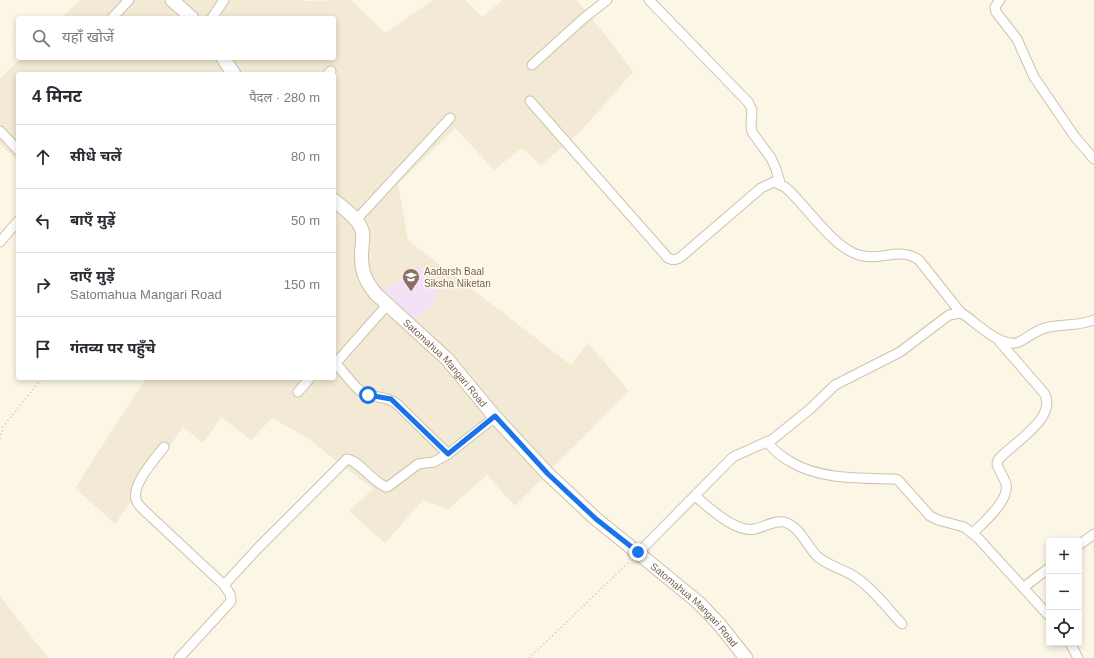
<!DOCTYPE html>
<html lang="hi">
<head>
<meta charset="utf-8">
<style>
  body { margin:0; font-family:Helvetica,"Noto Sans Devanagari",sans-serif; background:#f7f7f7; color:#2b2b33 }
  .controls { position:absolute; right:12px; bottom:12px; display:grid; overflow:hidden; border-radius:4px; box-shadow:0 2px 6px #0003 }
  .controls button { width:36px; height:36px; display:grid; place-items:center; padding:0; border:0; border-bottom:1px solid #e1e1e2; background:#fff; color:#2b2b33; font:20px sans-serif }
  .stop { position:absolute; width:12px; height:12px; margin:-9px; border:3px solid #1a73e8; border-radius:50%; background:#fff }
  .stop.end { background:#1a73e8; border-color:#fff; box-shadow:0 1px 4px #0008 }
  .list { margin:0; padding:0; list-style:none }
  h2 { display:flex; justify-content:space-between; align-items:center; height:52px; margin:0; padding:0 16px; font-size:17px }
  h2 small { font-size:13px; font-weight:400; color:#7c7c81 }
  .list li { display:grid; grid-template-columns:26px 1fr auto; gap:12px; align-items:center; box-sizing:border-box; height:64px; padding:0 16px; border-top:1px solid #e1e1e2 }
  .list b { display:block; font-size:15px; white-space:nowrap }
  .list p { margin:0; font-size:13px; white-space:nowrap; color:#7c7c81 }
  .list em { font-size:13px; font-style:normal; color:#7c7c81 }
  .icon { flex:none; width:22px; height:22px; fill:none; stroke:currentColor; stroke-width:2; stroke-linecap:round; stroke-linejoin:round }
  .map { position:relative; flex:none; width:1094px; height:658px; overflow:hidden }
  .search { position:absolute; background:#fff; box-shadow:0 2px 6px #0003; left:16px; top:16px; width:320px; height:44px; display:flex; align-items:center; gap:10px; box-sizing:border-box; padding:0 14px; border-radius:4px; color:#7c7c81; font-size:15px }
  .panel { position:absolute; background:#fff; box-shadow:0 2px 6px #0003; left:16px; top:72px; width:320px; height:308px; border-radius:4px }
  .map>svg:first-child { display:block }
</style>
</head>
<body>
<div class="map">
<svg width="1094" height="658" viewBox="0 0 1094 658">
  <rect width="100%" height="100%" fill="#fbf6e6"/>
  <!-- residential -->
  <g fill="#f2ead4">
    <polygon points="80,0 301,0 303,1 351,0 385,33 433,0 465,0 482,17 503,0 577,0 618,51 633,72 579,133 541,165 522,148 494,170 455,128 398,184 408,240 571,365 588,343 629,391 515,506 487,475 448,509 423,500 385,543 349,511 373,489 306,437 272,418 251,440 221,417 203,443 183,427 115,524 75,488 146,378 334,378 334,74 18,74 18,161 0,144 0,79 21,58 334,58 334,18 61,18"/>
    <polygon points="0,596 48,658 0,658"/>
  </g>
  <!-- education -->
  <polygon fill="#f3e2f7" points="418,265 440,292 433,297 436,303 414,320 391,303 383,293"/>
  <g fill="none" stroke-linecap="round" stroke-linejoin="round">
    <defs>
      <g id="street">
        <polyline points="649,0 748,102 752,110 751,126 752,132 771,158 776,169 780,183"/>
        <polyline points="1000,0 995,7 996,12 1017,39 1034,77 1075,137 1094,159"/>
        <polyline points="112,18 129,0"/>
        <polyline points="212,18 224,0"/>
        <polyline points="532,65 584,18 607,0"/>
        <polyline points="328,74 331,71"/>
        <path d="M530 101 668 258C673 261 677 260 682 256L761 188 774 182 785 187C807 206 832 247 859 255 881 262 899 246 919 260L961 313"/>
        <polyline points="0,131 18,150"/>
        <polyline points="356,220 450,118"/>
        <polyline points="0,242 18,221"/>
        <path d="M334 363C345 371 351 385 362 392 374 399 386 395 397 404L448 454"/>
        <polyline points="335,364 388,304"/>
        <polyline points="298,392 310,378"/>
        <path d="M767 442C774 450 781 457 791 462 821 480 861 478 895 479L898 480 930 516 938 520 964 527 978 538 1049 616"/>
        <path d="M164 447C155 459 132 484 136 499 137 505 144 510 148 514L224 585 230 594 231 601 225 608 179 658"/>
        <path d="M695 496C710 508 735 533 755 529 764 527 775 520 784 522 800 526 807 547 818 557 830 567 845 569 858 579 875 591 888 609 902 624"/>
        <path d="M973 533C983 523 1010 500 1006 484 1004 477 999 471 997 464L998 460C1011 444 1059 418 1044 393L999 341"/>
        <polyline points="1079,545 1094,534"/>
        <path d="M638 553 733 457 773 439 810 409 835 385 900 352 949 315 961 313 966 316C978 325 1003 349 1019 342 1029 337 1037 329 1049 327 1064 324 1079 326 1094 320"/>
        <path d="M224 585 259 547 347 459C360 461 372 482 386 487L389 486 418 464 434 462 448 454 495 417"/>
        <polyline points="1024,587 1049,568"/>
        <polyline points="1070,643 1078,658"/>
      </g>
      <g id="secondary">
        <polyline points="172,0 192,18"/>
        <polyline points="223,58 234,74"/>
        <path id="s1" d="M334 200C344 209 357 217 362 230 364 235 362 242 362 248 360 268 364 280 376 294L447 359 495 417 548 474 596 519 638 553 699 603 719 624 746 658"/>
      </g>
    </defs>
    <!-- street casing -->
    <use href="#street" stroke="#cec2af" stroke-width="11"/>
    <!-- secondary casing -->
    <use href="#secondary" stroke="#cfc1aa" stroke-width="15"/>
    <!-- path -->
    <g stroke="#d4bea2" stroke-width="1.5" stroke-dasharray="1 3" stroke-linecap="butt">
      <polyline points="0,439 3,427 42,378"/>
      <polyline points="529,658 630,561"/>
    </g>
    <!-- street -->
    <use href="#street" stroke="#fff" stroke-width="9"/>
    <!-- secondary -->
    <use href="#secondary" stroke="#fff" stroke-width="13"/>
  </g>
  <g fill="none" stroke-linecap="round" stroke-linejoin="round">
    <!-- route -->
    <polyline stroke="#1a73e8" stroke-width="5" points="368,395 391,399 448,454 495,416 548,474 596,519 638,552"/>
  </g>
  <!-- icons -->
  <defs>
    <symbol id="school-pin" viewBox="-11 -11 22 30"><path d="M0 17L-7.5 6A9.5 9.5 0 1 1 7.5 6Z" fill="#8d6e63" stroke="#fefaec"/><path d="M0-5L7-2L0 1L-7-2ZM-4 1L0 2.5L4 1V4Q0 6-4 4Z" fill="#fff"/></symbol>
  </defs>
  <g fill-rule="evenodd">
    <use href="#school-pin" x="401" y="267" width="20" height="27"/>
  </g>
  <g text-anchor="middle" stroke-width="3" stroke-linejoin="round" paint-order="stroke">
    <!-- education labels -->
    <g font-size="10" fill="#785e54" stroke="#fefaec" text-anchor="start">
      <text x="424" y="275">Aadarsh Baal<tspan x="424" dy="12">Siksha Niketan</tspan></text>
    </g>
    <!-- street labels -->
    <g font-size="10" fill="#73604c" stroke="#fefaec">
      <text dy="4" stroke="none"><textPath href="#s1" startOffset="207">Satomahua Mangari Road</textPath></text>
      <text dy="4" stroke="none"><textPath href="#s1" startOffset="555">Satomahua Mangari Road</textPath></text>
    </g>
  </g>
</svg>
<div class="controls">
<button>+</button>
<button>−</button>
<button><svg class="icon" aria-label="locate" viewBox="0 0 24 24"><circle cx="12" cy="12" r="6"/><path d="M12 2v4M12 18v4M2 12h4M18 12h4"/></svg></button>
</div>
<div class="stop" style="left:368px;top:395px"></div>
<div class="stop end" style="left:638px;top:552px"></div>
<div class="search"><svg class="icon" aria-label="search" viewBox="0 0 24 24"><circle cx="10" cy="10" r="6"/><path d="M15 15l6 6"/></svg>यहाँ खोजें</div>
<section class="panel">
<h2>4 मिनट<small>पैदल · 280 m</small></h2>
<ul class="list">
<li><svg class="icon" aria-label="ahead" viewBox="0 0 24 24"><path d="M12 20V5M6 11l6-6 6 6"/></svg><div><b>सीधे चलें</b></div><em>80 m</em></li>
<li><svg class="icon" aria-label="left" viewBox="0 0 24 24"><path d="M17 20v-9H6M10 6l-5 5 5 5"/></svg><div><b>बाएँ मुड़ें</b></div><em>50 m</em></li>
<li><svg class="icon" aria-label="right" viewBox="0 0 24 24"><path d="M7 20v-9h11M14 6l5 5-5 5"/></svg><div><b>दाएँ मुड़ें</b><p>Satomahua Mangari Road</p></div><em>150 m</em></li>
<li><svg class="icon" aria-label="arrive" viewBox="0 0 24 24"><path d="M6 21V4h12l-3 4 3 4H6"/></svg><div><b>गंतव्य पर पहुँचे</b></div></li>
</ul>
</section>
</div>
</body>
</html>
